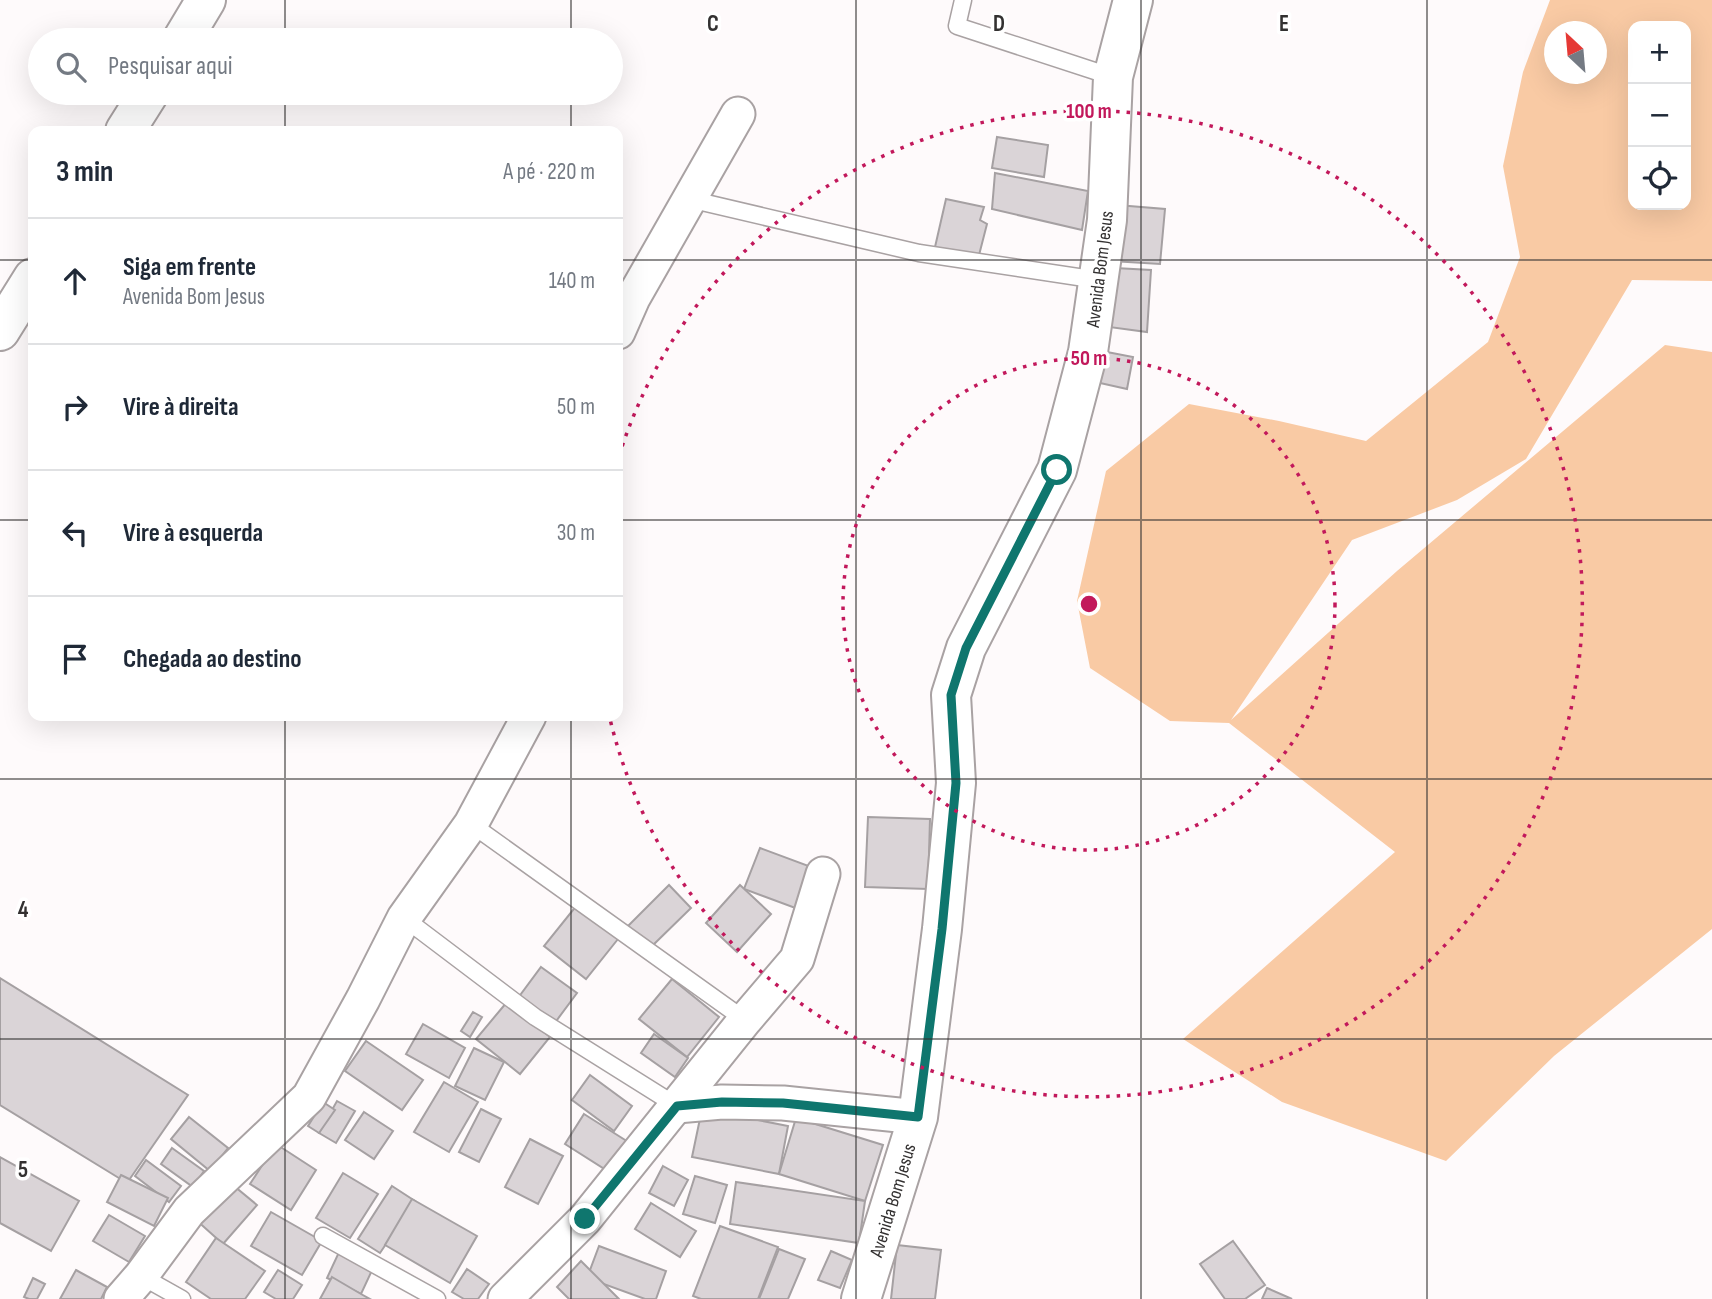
<!DOCTYPE html>
<html lang="pt">
<head>
<meta charset="utf-8">
<style>
  body { margin:0; font-family:"Sofia Sans Condensed",sans-serif; background:#f2f2f3; color:#1f2937 }
  .controls { position:absolute; right:21px; top:21px; display:grid; overflow:hidden; border-radius:14px; box-shadow:0 7px 28px #0002 }
  .controls button { width:63px; height:63px; display:grid; place-items:center; padding:0; border:0; border-bottom:2px solid #e0e1e3; background:#fff; color:#1f2937; font:35px sans-serif }
  .compass { position:absolute; left:1544px; top:21px; width:63px; height:63px; border-radius:50%; background:#fff; box-shadow:0 7px 28px #0002; rotate:334deg }
  .stop { position:absolute; width:21px; height:21px; margin:-16px; border:5px solid #0f766e; border-radius:50%; background:#fff }
  .stop.end { background:#0f766e; border-color:#fff; box-shadow:0 2px 7px #0008 }
  .list { margin:0; padding:0; list-style:none }
  h2 { display:flex; justify-content:space-between; align-items:center; height:91px; margin:0; padding:0 28px; font-size:30px }
  h2 small { font-size:23px; font-weight:400; color:#747a83 }
  .list li { display:grid; grid-template-columns:46px 1fr auto; gap:21px; align-items:center; box-sizing:border-box; height:126px; padding:0 28px; border-top:2px solid #e0e1e3 }
  .list b { display:block; font-size:26px; white-space:nowrap }
  .list p { margin:0; font-size:23px; white-space:nowrap; color:#747a83 }
  .list em { font-size:23px; font-style:normal; color:#747a83 }
  .icon { flex:none; width:38px; height:38px; fill:none; stroke:currentColor; stroke-width:2; stroke-linecap:round; stroke-linejoin:round }
  .map { position:relative; flex:none; width:1712px; height:1299px; overflow:hidden }
  .search { position:absolute; background:#fff; box-shadow:0 7px 28px #0002; left:28px; top:28px; width:595px; height:77px; display:flex; align-items:center; gap:18px; box-sizing:border-box; padding:0 24px; border-radius:38px; color:#747a83; font-size:26px }
  .panel { position:absolute; background:#fff; box-shadow:0 7px 28px #0002; left:28px; top:126px; width:595px; height:595px; border-radius:14px }
  .map>svg:first-child { display:block }
</style>
</head>
<body>
<div class="map">
<svg width="1712" height="1299" viewBox="0 0 1712 1299">
  <rect width="100%" height="100%" fill="#fefafb"/>
  <!-- green -->
  <path fill="#f9caa4" fill-rule="evenodd" d="M1550 0H1712V281L1632 280 1526 459 1457 500 1352 540 1231 720 1397 571 1665 345 1712 352V929L1554 1056 1446 1161 1282 1102 1183 1039 1395 852 1229 723 1170 721 1090 668 1077 601 1106 471 1189 404 1279 421 1366 441 1488 342 1520 257 1503 166 1523 72ZM1633 26H1686V205H1633ZM1554 32H1596V74H1554Z"/>
  <!-- building -->
  <g fill="#dad4d7" stroke="#a5a0a2" stroke-width="2">
    <polygon points="997,137 1048,145 1044,177 992,168"/>
    <polygon points="995,173 1088,191 1082,230 992,209"/>
    <polygon points="946,199 984,207 980,220 987,224 978,259 935,247"/>
    <polygon points="1117,205 1165,209 1160,264 1112,261"/>
    <polygon points="1115,268 1151,270 1147,332 1109,327"/>
    <polygon points="1107,352 1133,357 1127,389 1100,383"/>
    <polygon points="868,817 930,819 928,889 865,887"/>
    <polygon points="760,848 814,868 798,909 744,889"/>
    <polygon points="669,885 691,908 650,948 628,926"/>
    <polygon points="740,885 771,914 737,952 706,923"/>
    <polygon points="577,905 618,939 586,979 544,946"/>
    <polygon points="541,967 577,993 554,1024 518,998"/>
    <polygon points="0,978 188,1095 127,1183 0,1105"/>
    <polygon points="672,979 719,1017 687,1057 639,1019"/>
    <polygon points="507,1002 550,1037 520,1074 476,1039"/>
    <polygon points="473,1012 482,1017 470,1037 461,1031"/>
    <polygon points="423,1024 465,1048 449,1078 406,1054"/>
    <polygon points="654,1034 688,1058 675,1077 641,1053"/>
    <polygon points="366,1041 423,1080 402,1110 345,1071"/>
    <polygon points="474,1048 504,1062 485,1100 455,1086"/>
    <polygon points="590,1075 632,1106 614,1131 572,1100"/>
    <polygon points="444,1082 478,1102 449,1152 414,1132"/>
    <polygon points="337,1101 355,1111 336,1143 319,1133"/>
    <polygon points="323,1102 335,1110 319,1133 308,1126"/>
    <polygon points="481,1109 501,1119 479,1162 459,1152"/>
    <polygon points="702,1109 788,1126 779,1174 692,1157"/>
    <polygon points="364,1112 393,1131 374,1159 345,1140"/>
    <polygon points="584,1114 633,1145 614,1175 565,1144"/>
    <polygon points="189,1117 228,1148 210,1171 171,1139"/>
    <polygon points="796,1118 883,1145 865,1201 779,1174"/>
    <polygon points="530,1139 563,1156 538,1204 505,1187"/>
    <polygon points="276,1144 316,1170 291,1210 250,1184"/>
    <polygon points="172,1148 204,1171 193,1187 161,1164"/>
    <polygon points="0,1157 79,1201 51,1251 0,1223"/>
    <polygon points="146,1160 181,1186 169,1202 135,1176"/>
    <polygon points="663,1166 688,1180 674,1206 649,1193"/>
    <polygon points="343,1173 378,1194 350,1238 316,1218"/>
    <polygon points="121,1175 168,1198 154,1226 107,1202"/>
    <polygon points="695,1176 727,1185 715,1223 683,1214"/>
    <polygon points="228,1181 257,1205 223,1244 195,1219"/>
    <polygon points="736,1182 865,1201 859,1243 730,1224"/>
    <polygon points="392,1186 415,1201 380,1253 358,1239"/>
    <polygon points="412,1199 477,1236 450,1283 385,1245"/>
    <polygon points="651,1203 696,1231 680,1257 635,1229"/>
    <polygon points="271,1212 322,1241 302,1275 251,1246"/>
    <polygon points="109,1215 145,1236 129,1262 93,1241"/>
    <polygon points="720,1226 778,1247 758,1299 701,1299 693,1296"/>
    <polygon points="216,1238 265,1271 245,1299 211,1299 186,1282"/>
    <polygon points="1233,1241 1265,1285 1245,1299 1225,1299 1200,1264"/>
    <polygon points="897,1245 941,1250 935,1299 891,1299"/>
    <polygon points="599,1246 666,1271 656,1299 645,1299 587,1278"/>
    <polygon points="779,1249 805,1259 788,1299 759,1299"/>
    <polygon points="340,1250 374,1266 361,1294 327,1278"/>
    <polygon points="831,1251 852,1260 840,1288 818,1280"/>
    <polygon points="581,1261 619,1299 569,1299 557,1287"/>
    <polygon points="467,1269 489,1284 478,1299 464,1299 452,1292"/>
    <polygon points="76,1270 107,1287 101,1299 60,1299"/>
    <polygon points="278,1270 302,1285 293,1299 276,1299 264,1292"/>
    <polygon points="332,1277 361,1294 370,1299 320,1299"/>
    <polygon points="33,1278 45,1284 37,1299 29,1299 24,1297"/>
    <polygon points="1267,1288 1292,1299 1262,1299"/>
  </g>
  <g fill="none" stroke-linecap="round" stroke-linejoin="round">
    <defs>
      <g id="lane">
        <polyline points="963,0 957,26 1113,77"/>
        <polyline points="689,199 919,253 1098,280"/>
        <polyline points="471,824 745,1020"/>
        <polyline points="404,918 535,1017 677,1106"/>
        <polyline points="323,1236 437,1299"/>
        <polyline points="141,1276 182,1299"/>
      </g>
      <g id="street">
        <polyline points="618,332 633,298 738,114"/>
        <polyline points="677,1106 722,1102 783,1103 918,1117"/>
        <polyline points="121,1299 141,1276 189,1211 309,1097 363,999 404,918 471,824 529,716"/>
        <polyline points="505,1299 585,1219 745,1020 797,959 823,874"/>
      </g>
      <g id="secondary">
        <polyline points="182,40 206,0"/>
        <polyline points="125,131 149,93"/>
        <polyline points="0,331 33,278"/>
        <polyline points="861,1299 918,1117 942,929 956,783 951,695 966,648 1057,470 1088,352 1107,220 1113,77 1133,0"/>
      </g>
    </defs>
    <!-- lane casing -->
    <use href="#lane" stroke="#a9a2a3" stroke-width="19"/>
    <!-- street casing -->
    <use href="#street" stroke="#a9a2a3" stroke-width="37"/>
    <!-- secondary casing -->
    <use href="#secondary" stroke="#a9a2a3" stroke-width="42"/>
    <!-- lane -->
    <use href="#lane" stroke="#fff" stroke-width="16"/>
    <!-- street -->
    <use href="#street" stroke="#fff" stroke-width="33"/>
    <!-- secondary -->
    <use href="#secondary" stroke="#fff" stroke-width="38"/>
  </g>
  <g fill="none" stroke-linecap="round" stroke-linejoin="round">
    <!-- route -->
    <polyline stroke="#0f766e" stroke-width="9" points="585,1219 677,1106 722,1102 783,1103 918,1117 942,929 956,783 951,695 966,648 1057,470"/>
  </g>
  <!-- grid -->
  <path fill="none" stroke="#333131" stroke-width="2" stroke-opacity="0.55" d="M285 0V40M571 0V40M856 0V1299M1141 0V1299M1427 0V1299M285 93V131M571 93V131M0 260H33M618 260H1712M0 520H33M618 520H1712M285 716V1299M571 716V1299M0 779H1712M0 1039H1712"/>
  <!-- distance rings -->
  <g fill="none" stroke="#c2185b" stroke-width="3.5" stroke-dasharray="3.5 7">
    <circle cx="1089" cy="604" r="246"/>
    <path d="M619 456A493 493 0 1 1 610 719"/>
  </g>
  <g text-anchor="middle" stroke-width="7" stroke-linejoin="round" paint-order="stroke">
    <!-- street labels -->
    <g font-size="19" fill="#333131" stroke="#fff">
      <text transform="translate(1099 269) rotate(-83)" y="7">Avenida Bom Jesus</text>
      <text transform="translate(892 1200) rotate(-73)" y="7">Avenida Bom Jesus</text>
    </g>
  </g>
  <g font-size="23" text-anchor="middle" font-weight="bold" fill="#333131" stroke="#fff" stroke-width="7" stroke-linejoin="round" paint-order="stroke">
    <text x="713" y="31">C</text>
    <text x="999" y="31">D</text>
    <text x="1284" y="31">E</text>
    <text x="23" y="917">4</text>
    <text x="23" y="1177">5</text>
  </g>
  <circle cx="1089" cy="604" r="10" fill="#c2185b" stroke="#fff" stroke-width="3.5"/>
  <g font-size="21" text-anchor="middle" font-weight="bold" fill="#c2185b" stroke="#fff" stroke-width="7" stroke-linejoin="round" paint-order="stroke">
    <text x="1089" y="118">100 m</text>
    <text x="1089" y="365">50 m</text>
  </g>
</svg>
<div class="controls">
<button>+</button>
<button>−</button>
<button><svg class="icon" aria-label="locate" viewBox="0 0 24 24"><circle cx="12" cy="12" r="6"/><path d="M12 2v4M12 18v4M2 12h4M18 12h4"/></svg></button>
</div>
<svg class="compass" viewBox="-18 -18 36 36"><path d="M0-13l5 13h-10z" fill="#e53935"/><path d="M0 13l5-13h-10z" fill="#747a83"/></svg>
<div class="stop" style="left:1057px;top:470px"></div>
<div class="stop end" style="left:585px;top:1219px"></div>
<div class="search"><svg class="icon" aria-label="search" viewBox="0 0 24 24"><circle cx="10" cy="10" r="6"/><path d="M15 15l6 6"/></svg>Pesquisar aqui</div>
<section class="panel">
<h2>3 min<small>A pé · 220 m</small></h2>
<ul class="list">
<li><svg class="icon" aria-label="ahead" viewBox="0 0 24 24"><path d="M12 20V5M6 11l6-6 6 6"/></svg><div><b>Siga em frente</b><p>Avenida Bom Jesus</p></div><em>140 m</em></li>
<li><svg class="icon" aria-label="right" viewBox="0 0 24 24"><path d="M7 20v-9h11M14 6l5 5-5 5"/></svg><div><b>Vire à direita</b></div><em>50 m</em></li>
<li><svg class="icon" aria-label="left" viewBox="0 0 24 24"><path d="M17 20v-9H6M10 6l-5 5 5 5"/></svg><div><b>Vire à esquerda</b></div><em>30 m</em></li>
<li><svg class="icon" aria-label="arrive" viewBox="0 0 24 24"><path d="M6 21V4h12l-3 4 3 4H6"/></svg><div><b>Chegada ao destino</b></div></li>
</ul>
</section>
</div>
</body>
</html>
